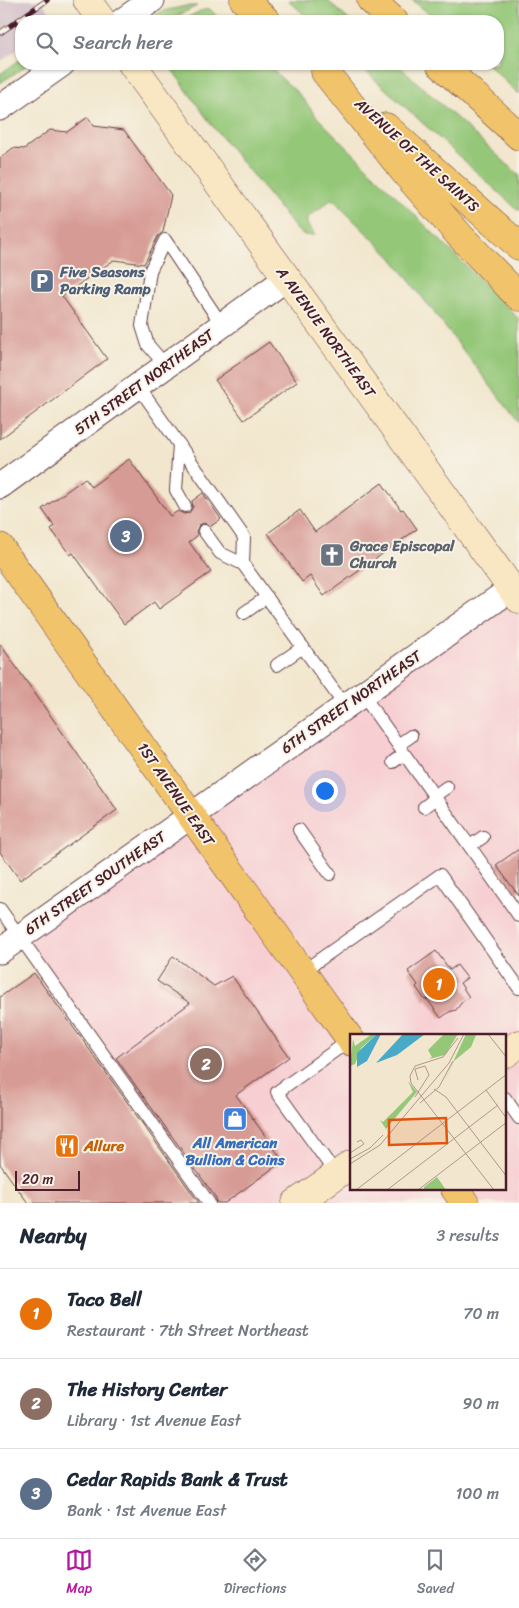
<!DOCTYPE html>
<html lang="en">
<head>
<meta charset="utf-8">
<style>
  body { margin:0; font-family:Sriracha,sans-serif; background:#f2f2f3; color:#1f2937 }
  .scale { position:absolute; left:15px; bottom:12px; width:65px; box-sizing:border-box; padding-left:5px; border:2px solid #4a1f2b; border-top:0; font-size:14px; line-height:18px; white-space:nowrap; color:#4a1f2b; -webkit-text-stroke:4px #f7f3e8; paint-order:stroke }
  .you { position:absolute; left:324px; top:790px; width:18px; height:18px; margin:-12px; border:4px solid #fff; border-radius:50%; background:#1a73e8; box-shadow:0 0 0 8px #1a73e833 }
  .badge { display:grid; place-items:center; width:32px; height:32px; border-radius:50%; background:#b5179e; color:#fff; font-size:16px; font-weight:700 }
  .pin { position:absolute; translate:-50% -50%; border:2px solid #fff; box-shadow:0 1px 5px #0006 }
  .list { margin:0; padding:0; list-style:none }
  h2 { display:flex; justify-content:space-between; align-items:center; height:65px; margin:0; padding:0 20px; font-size:21px }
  h2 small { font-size:16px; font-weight:400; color:#747a83 }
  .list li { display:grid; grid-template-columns:32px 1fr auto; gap:15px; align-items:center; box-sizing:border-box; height:90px; padding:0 20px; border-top:1px solid #e0e1e3 }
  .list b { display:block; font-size:19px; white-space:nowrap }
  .list p { margin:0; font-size:16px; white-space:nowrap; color:#747a83 }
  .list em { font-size:16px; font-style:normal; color:#747a83 }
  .icon { flex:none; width:28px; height:28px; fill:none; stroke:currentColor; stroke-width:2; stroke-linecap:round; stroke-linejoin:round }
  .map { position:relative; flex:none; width:519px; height:1203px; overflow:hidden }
  .search { position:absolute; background:#fff; box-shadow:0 1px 4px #0004; left:15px; right:15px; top:15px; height:55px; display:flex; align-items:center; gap:12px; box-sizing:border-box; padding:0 18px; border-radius:20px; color:#747a83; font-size:19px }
  .sheet { height:335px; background:#fff }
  nav { display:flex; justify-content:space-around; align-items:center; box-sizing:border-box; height:70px; border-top:1px solid #e0e1e3; background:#fff; font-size:14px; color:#747a83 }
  nav a { display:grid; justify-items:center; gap:2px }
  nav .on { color:#b5179e }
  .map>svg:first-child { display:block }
</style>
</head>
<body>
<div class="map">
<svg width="519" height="1203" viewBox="0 0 519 1203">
  <rect width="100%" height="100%" fill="#f7f3e8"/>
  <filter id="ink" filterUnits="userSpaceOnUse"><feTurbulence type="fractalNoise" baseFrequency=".02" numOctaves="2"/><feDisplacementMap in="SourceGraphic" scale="10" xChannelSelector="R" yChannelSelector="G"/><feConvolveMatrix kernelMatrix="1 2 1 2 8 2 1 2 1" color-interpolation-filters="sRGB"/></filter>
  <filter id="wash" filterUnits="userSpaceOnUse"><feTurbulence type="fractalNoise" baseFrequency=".0096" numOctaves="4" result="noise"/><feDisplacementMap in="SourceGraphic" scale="20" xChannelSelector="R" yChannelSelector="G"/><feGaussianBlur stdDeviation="1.12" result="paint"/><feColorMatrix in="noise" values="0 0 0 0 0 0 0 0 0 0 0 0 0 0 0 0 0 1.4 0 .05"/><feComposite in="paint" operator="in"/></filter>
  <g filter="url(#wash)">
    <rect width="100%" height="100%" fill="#f2e7ce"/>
    <!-- built -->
    <path fill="#f7cfd3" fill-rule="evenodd" d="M511 589 519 599V1203H209L20 937ZM352 1036H505V1189H352Z"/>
    <!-- industrial -->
    <polygon fill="#d2bdc7" points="0,0 41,0 56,21 21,21 21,47 0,62"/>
    <!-- green -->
    <g fill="#94c778" stroke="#6f7352">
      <polygon points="288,0 327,0 350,21 311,21"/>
      <polygon points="412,0 519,0 519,94 487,64 498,64 498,21 438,21"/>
      <polygon points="186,6 197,6 167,21 145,21 163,11"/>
      <polygon points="210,9 222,21 181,21 200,11"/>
      <polygon points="21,59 21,64 29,64 0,83 0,74"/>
      <path d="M168 64H266L300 95 316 116 519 319V423L392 258 332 199 307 218V224L315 235C308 237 302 235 297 230L211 124Z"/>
      <polygon points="358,64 397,64 519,175 519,211"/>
    </g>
    <g id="blocks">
      <!-- building -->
      <g fill="#d79b95">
        <polygon points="88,117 94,126 124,130 171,195 163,232 158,236 144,264 114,260 62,296 107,359 0,439 0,158 13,148 24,149 50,130 67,132"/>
        <polygon points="269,342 297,382 244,420 215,380"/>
        <polygon points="129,459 170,516 178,511 184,514 189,513 193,507 192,501 203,493 221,519 211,526 204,523 199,525 196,531 197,536 189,542 211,572 159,609 154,602 124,624 73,553 70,555 51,529 54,526 42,509 85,478 91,487"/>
        <polygon points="382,483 401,510 403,509 417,529 324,596 310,576 302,582 268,533 300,510 315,532"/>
        <polygon points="0,644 117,810 20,880 0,852"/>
        <polygon points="519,849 519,896 496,865"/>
        <polygon points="436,951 450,970 457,965 467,978 460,983 469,997 462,1002 456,1010 449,1012 441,1018 427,999 425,1000 416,987 418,985 408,971"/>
        <polygon points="173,956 214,986 232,976 289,1057 236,1095 283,1161 225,1203 217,1203 216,1198 116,1058 190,1003 157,981"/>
        <polygon points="34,973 102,1067 199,1203 28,1203 0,1164 0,997"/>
      </g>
    </g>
  </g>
  <g filter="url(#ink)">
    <use href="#blocks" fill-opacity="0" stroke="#633d43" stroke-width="1"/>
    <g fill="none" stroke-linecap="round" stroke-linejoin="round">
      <defs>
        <g id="lane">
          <polyline points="166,366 148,345 142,326 150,271 165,240 222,325"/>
          <polyline points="138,386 244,537 243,564 345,706"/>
          <polyline points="179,444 176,490 185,506"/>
          <polyline points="204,531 220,553 243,564"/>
          <polyline points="244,613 267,597"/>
          <polyline points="277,665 303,647"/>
          <polyline points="362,694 519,916"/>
          <polyline points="398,745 411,736"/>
          <polyline points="393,762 404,754"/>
          <polyline points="434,796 447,787"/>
          <polyline points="424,807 436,798"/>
          <polyline points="299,830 330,874"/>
          <polyline points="470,846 483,837"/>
          <polyline points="0,909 209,1203"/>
          <polyline points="302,972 440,875 519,988"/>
          <polyline points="505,1098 519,1118"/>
          <polyline points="336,1174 277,1092 350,1040"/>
        </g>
        <g id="street">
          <polyline points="122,21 152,0"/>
          <polyline points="0,108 62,64"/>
          <polyline points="0,486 287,278"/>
          <polyline points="0,951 511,589"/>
        </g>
        <g id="secondary">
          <polyline points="87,0 102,21"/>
          <polyline points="132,64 519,599"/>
          <polyline points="505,1054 519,1044"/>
          <polyline points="296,1203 352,1164"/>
        </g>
        <g id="primary">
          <polyline points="0,547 352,1042"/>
          <polyline points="455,1189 465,1203"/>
        </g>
        <g id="highway">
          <polyline points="244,0 267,21"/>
          <polyline points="371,0 394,21"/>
          <polyline points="440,64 519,136"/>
          <polyline points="325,72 406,174 461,237 519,297"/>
          <polyline points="386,127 519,246"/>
        </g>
      </defs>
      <!-- lane casing -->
      <use href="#lane" stroke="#633d43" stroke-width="14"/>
      <!-- street casing -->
      <use href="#street" stroke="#633d43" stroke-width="27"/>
      <!-- secondary casing -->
      <use href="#secondary" stroke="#633d43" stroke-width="29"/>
      <!-- primary casing -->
      <use href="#primary" stroke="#633d43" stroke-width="29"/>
      <!-- highway casing -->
      <use href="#highway" stroke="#633d43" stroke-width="29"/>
      <!-- lane -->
      <use href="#lane" stroke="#fff" stroke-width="12"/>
      <!-- street -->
      <use href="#street" stroke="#fff" stroke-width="25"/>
      <!-- secondary -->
      <use href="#secondary" stroke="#f9e7c3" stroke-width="28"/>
      <!-- primary -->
      <use href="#primary" stroke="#f1c36a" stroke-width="28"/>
      <!-- highway -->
      <use href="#highway" stroke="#f1c36a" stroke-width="28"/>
      <defs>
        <polyline id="rail" points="0,33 47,0"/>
      </defs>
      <!-- rail casing -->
      <use href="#rail" stroke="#4a1f2b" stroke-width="5.5"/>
      <!-- rail -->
      <use href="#rail" stroke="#f7f3e8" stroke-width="4" stroke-dasharray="11" stroke-linecap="butt"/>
    </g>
  </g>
  <!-- icons -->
  <defs>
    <symbol id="parking-square" viewBox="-11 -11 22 22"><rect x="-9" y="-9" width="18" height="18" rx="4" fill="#5c6f8a" stroke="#f7f3e8"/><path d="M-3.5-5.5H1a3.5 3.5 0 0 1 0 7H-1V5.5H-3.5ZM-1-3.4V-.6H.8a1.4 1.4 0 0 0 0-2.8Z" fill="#fff"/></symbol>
    <symbol id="church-square" viewBox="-11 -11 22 22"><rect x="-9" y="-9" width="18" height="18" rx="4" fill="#6b7280" stroke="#f7f3e8"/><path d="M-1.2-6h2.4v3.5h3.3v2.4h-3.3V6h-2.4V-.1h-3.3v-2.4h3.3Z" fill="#fff"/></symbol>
    <symbol id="shop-square" viewBox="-11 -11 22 22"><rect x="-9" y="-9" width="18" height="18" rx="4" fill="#3f7fe0" stroke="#f7f3e8"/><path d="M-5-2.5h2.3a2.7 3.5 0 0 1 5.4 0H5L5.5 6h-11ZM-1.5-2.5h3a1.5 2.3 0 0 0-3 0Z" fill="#fff"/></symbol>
    <symbol id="restaurant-square" viewBox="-11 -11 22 22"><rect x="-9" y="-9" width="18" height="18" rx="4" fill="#e8710a" stroke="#f7f3e8"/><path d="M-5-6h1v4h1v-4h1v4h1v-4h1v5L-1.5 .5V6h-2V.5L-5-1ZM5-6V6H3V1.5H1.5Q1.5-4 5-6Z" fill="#fff"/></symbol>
  </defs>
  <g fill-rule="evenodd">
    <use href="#parking-square" x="28" y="267" width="28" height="28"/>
    <use href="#church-square" x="318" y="541" width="28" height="28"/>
    <use href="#shop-square" x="221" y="1105" width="28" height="28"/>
    <use href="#restaurant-square" x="53" y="1132" width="28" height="28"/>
  </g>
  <g text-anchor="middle" stroke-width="4" stroke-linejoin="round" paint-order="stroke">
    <!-- street labels -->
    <g font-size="15" fill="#4a1f2b" stroke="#f7f3e8">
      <text transform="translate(417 155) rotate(42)" y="5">AVENUE OF THE SAINTS</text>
      <text transform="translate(326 332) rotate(54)" y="5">A AVENUE NORTHEAST</text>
      <text transform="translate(144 382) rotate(-36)" y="5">5TH STREET NORTHEAST</text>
      <text transform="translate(351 702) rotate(-35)" y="5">6TH STREET NORTHEAST</text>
      <text transform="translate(176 794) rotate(55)" y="5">1ST AVENUE EAST</text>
      <text transform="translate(95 883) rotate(-35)" y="5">6TH STREET SOUTHEAST</text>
    </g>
    <!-- service labels -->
    <g font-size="15" font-weight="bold" fill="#4e5e75" stroke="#f7f3e8" text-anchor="start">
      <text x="60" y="277">Five Seasons<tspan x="60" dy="17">Parking Ramp</tspan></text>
    </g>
    <!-- worship labels -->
    <g font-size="15" font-weight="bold" fill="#5b616d" stroke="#f7f3e8" text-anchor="start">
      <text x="350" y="551">Grace Episcopal<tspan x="350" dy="17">Church</tspan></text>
    </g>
    <!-- shop labels -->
    <g font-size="15" font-weight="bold" fill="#366cbe" stroke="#f7f3e8">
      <text x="235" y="1148">All American<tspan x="235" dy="17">Bullion &amp; Coins</tspan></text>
    </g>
    <!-- food labels -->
    <g font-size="15" font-weight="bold" fill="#c56008" stroke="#f7f3e8" text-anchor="start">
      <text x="84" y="1151">Allure</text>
    </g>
  </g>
  <!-- overview -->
  <g transform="translate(350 1034)">
    <rect width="156" height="156" fill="#f2e7ce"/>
    <path d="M22 0H27L11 14 5 30 0 32 3 5 5 12ZM94 0H108L95 21 79 25 82 23 78 16ZM116 0 126 1 121 13 104 27 93 50 95 61 93 50ZM58 47 67 58 36 95 30 86 33 88 63 58ZM87 143 96 156H74V153Z" fill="#94c778"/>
    <path d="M27 0H31L17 27 7 33V19ZM53 0H75L47 21 26 29Z" fill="#49aac8"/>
    <path fill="none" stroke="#af978d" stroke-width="1" d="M138 0 157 24M61 49 144 156M61 49 60 42 65 32 93 23 108 4M84 55 96 63 157 143M136 56 157 85M65 63 79 41 75 32 65 35 68 46M70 69 89 53 103 27M0 119 14 110 11 106 7 108M0 125 20 114 33 101M0 130 30 111 99 29 114 0M6 156 157 40M37 156 148 71M68 156 157 88"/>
    <path fill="#e0560e" fill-opacity="0.15" stroke="#e0560e" stroke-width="2.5" d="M96 84 97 109 39 111V86Z"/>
    <rect width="156" height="156" fill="none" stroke="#4a1f2b" stroke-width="2.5"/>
  </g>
</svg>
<div class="scale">20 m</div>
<div class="you"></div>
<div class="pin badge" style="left:439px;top:984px;background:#e8710a">1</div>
<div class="pin badge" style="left:206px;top:1064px;background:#8d6e63">2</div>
<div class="pin badge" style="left:126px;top:536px;background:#5c6f8a">3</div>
<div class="search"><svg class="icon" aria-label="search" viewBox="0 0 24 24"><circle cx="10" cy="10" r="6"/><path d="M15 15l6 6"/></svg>Search here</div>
</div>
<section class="sheet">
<h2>Nearby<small>3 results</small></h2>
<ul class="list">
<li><span class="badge" style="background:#e8710a">1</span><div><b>Taco Bell</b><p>Restaurant · 7th Street Northeast</p></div><em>70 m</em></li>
<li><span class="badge" style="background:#8d6e63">2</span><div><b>The History Center</b><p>Library · 1st Avenue East</p></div><em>90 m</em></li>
<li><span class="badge" style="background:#5c6f8a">3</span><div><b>Cedar Rapids Bank &amp; Trust</b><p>Bank · 1st Avenue East</p></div><em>100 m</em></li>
</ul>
</section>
<nav>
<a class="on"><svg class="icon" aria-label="map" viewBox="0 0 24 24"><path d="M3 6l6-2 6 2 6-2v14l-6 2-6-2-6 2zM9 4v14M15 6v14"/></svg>Map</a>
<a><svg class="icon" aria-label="directions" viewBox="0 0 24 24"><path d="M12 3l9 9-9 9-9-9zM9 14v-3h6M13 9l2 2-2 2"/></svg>Directions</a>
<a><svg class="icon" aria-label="saved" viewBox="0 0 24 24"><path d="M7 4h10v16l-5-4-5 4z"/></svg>Saved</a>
</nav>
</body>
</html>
